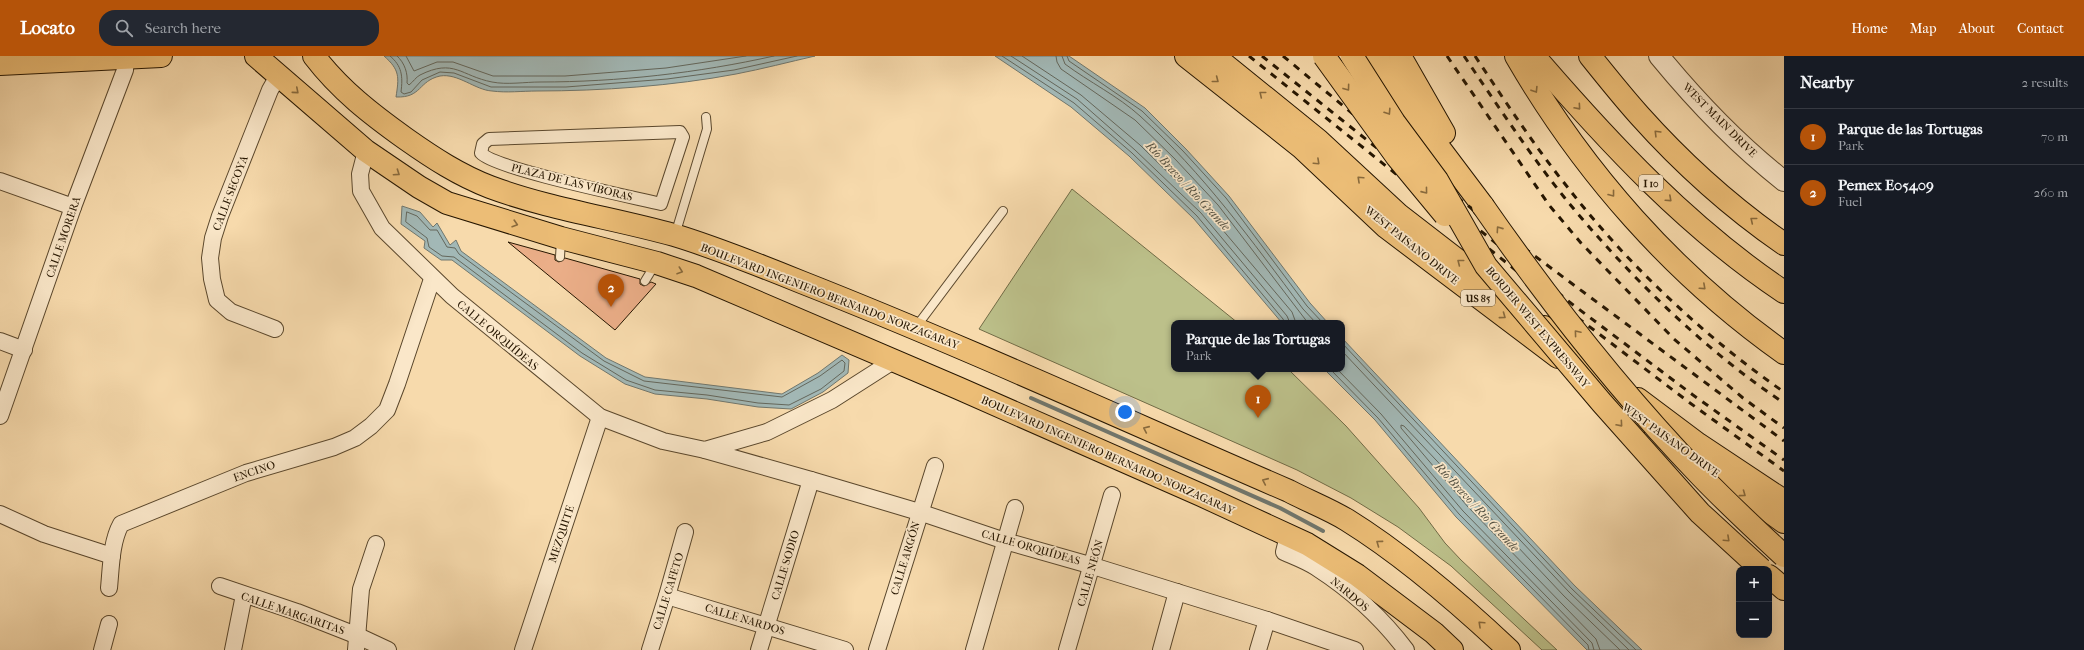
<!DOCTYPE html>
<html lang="en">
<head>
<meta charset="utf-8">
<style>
  body { margin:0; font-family:"IM FELL French Canon",serif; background:#242831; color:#f1f3f6 }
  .controls { position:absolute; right:12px; bottom:12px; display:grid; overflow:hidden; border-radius:8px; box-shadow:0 4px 16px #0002 }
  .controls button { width:36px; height:36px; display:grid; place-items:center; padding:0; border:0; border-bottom:1px solid #363941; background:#171b24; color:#f1f3f6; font:20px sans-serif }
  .you { position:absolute; left:1125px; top:356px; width:14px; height:14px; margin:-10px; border:3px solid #fff; border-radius:50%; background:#1a73e8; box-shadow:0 0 0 6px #1a73e833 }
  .badge { display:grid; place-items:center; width:26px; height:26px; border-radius:50%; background:#b45309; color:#fff; font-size:13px; font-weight:700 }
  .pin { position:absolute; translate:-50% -33px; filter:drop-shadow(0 1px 2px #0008) }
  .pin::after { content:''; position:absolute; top:21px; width:14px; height:12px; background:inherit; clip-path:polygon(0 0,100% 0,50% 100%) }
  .popup { position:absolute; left:1171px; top:264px; width:174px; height:52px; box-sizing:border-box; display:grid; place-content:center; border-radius:8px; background:#171b24; filter:drop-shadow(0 1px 3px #0005); font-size:13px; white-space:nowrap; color:#9ea1a6 }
  .popup b { font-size:15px; color:#f1f3f6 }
  .popup::after { content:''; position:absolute; left:50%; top:100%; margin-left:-8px; border:8px solid transparent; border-top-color:#171b24 }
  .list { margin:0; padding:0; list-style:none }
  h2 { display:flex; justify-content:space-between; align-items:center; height:52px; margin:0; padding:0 16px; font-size:17px }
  h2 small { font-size:13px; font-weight:400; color:#9ea1a6 }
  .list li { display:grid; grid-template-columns:26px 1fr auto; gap:12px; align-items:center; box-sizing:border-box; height:56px; padding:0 16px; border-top:1px solid #363941 }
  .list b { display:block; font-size:15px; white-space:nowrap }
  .list p { margin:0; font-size:13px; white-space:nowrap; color:#9ea1a6 }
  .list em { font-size:13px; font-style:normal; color:#9ea1a6 }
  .icon { flex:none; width:22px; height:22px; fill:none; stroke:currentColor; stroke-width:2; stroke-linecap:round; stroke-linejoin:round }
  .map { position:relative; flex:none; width:1784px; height:594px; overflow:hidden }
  header { display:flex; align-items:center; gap:24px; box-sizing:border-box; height:56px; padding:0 20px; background:#b45309; color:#fff }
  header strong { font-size:19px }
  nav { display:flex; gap:22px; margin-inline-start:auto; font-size:14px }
  .search { width:280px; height:36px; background:#242831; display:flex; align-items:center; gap:10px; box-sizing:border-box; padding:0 14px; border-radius:16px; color:#9ea1a6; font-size:15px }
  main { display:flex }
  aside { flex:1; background:#171b24 }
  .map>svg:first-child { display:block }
</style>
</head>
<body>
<header>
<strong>Locato</strong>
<div class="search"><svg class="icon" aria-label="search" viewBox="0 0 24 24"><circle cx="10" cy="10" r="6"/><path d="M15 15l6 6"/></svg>Search here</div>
<nav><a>Home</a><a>Map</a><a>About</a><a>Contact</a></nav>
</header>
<main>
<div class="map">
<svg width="1784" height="594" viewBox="0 0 1784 594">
  <rect width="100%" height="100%" fill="#f7daac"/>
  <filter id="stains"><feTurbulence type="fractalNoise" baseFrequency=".005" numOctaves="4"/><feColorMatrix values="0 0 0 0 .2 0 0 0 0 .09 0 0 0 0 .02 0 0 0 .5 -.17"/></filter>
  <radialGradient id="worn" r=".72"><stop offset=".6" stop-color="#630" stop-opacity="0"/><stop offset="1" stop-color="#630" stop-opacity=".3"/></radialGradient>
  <!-- green -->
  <polygon fill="#bcc08a" stroke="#716b46" points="1072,133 1238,267 1174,267 1174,313 1288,313 1346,370 1419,452 1445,487 1461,504 1557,594 1542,594 1451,510 1398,471 1351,442 1297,414 979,273"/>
  <!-- water -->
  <g fill="#a2b8b6" stroke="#70776e">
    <path d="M384 0H815C789 6 762 13 736 18 673 30 601 35 537 35 522 35 507 37 492 35 475 34 458 17 440 20 418 25 422 42 396 41 399 21 400 14 384 0Z"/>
    <polygon points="995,0 1069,0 1145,52 1186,93 1229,140 1310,247 1328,267 1282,267 1194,163 1129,100 1071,51"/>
    <polygon points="402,150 420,156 433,171 437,167 450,189 456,184 461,195 606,302 645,321 782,338 818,317 842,299 849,304 848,317 823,336 791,353 758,351 707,343 655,338 625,328 580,300 452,204 441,204 424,192 425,185 401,168"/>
    <polygon points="1342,282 1575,530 1642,594 1587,594 1456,461 1375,364 1324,313 1342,313"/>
  </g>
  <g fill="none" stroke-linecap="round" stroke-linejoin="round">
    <!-- shore -->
    <g stroke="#64675c" stroke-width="1">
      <path d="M390 0C402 10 403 20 401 36L404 38 411 36 422 24 440 16 454 17 491 31H566L667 23 734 14 797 0"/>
      <path d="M397 0C405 7 408 18 407 27L409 29C413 26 416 21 420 19 454 2 461 20 492 26 507 29 525 26 540 26 618 26 698 17 774 0"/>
      <polyline points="406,0 414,15 437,6 453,6 493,20 565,20 666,12 746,0"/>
      <polyline points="1002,0 1074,47 1132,97 1197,160 1283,263 1285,267"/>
      <polyline points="1011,0 1077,43 1135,94 1201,157 1287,260 1290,267"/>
      <polyline points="1022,0 1081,39 1140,89 1205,153 1292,256 1296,267"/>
      <polyline points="1056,0 1057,6 1061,13 1135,64 1175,103 1218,149 1308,267"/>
      <path d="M1062 0 1065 8C1089 26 1118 40 1140 60 1203 117 1252 185 1303 253L1316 267"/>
      <polyline points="1067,0 1069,5 1142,55 1183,95 1226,142 1307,250 1323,267"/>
      <polygon points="407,156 417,160 430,174 437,174 447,191 455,192 459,198 604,305 644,325 782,341 820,320 842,304 845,307 844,315 821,333 789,349 758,347 707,339 655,334 626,324 582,297 454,201 442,200 429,191 427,182 406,166"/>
      <polyline points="1342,287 1572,533 1636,594"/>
      <polyline points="1342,295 1569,536 1629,594"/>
      <polyline points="1330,313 1378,362 1459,458 1588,589 1589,594"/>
      <polyline points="1337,313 1381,358 1463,455 1592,587 1594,594"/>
      <polyline points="1600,594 1596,583 1468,451 1401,372 1401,369 1404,370 1564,540 1620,594"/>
    </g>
    <!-- stream -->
    <polyline stroke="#70776e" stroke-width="4" points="1031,342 1280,452 1323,475"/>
  </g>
  <!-- building -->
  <polygon fill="#ebae88" stroke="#261601" points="508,186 555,199 555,204 559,206 565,202 640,223 640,228 644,230 651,226 656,228 615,274"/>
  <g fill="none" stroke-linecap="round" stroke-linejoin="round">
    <defs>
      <g id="service">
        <polyline points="675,179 707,73 706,61"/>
        <polyline points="560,201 561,184"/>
        <polyline points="645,225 656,207"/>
        <polyline points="916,271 1003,155"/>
      </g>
      <path id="pedestrian" d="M680 76 683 81 661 148C632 141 495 113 481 97L483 88 489 83Z"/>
      <g id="minor">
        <polyline points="366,95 360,118 361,135 382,172 452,240 600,361 663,385 705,394 767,376 832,344 893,305"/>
        <polyline points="0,125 73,151"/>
        <polyline points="275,273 231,256 217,244 212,223 210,202 213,182 220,160 270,34 278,20"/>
        <polyline points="0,285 24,294"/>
        <polyline points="0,360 73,151 125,14 126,2"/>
        <polyline points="705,394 811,424 919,456 1005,485 1093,510 1267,564 1355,594"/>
        <polyline points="0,458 44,478 112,500"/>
        <path d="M1288 480 1284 496C1295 501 1307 505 1317 512 1351 534 1382 562 1406 594"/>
        <polyline points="220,530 297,556 358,580 388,594"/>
        <path d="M109 532C111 512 111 486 121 468L246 417 334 391 355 382 371 370 387 354 397 328 432 223"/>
        <polyline points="667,540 845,594"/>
        <polyline points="102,594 109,568"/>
        <polyline points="233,594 244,539"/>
        <polyline points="356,594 361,533 376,488"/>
        <polyline points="523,594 600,361"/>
        <polyline points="650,594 667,540 685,476"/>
        <polyline points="759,594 811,424"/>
        <polyline points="877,594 935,410"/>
        <polyline points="974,594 1015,452"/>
        <polyline points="1067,594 1112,439"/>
        <polyline points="1161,594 1177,536"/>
        <polyline points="1258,594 1267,564"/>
      </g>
      <path id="tertiary" d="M1659 0C1696 45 1738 89 1784 125"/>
      <g id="primary">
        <polyline points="1186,0 1301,91 1386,171 1558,301"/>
        <polyline points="1214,0 1318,84 1399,159 1509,244"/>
        <polyline points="0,8 161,0"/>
        <polyline points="1544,271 1604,317"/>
        <polyline points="1587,322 1644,365"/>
        <polyline points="1638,343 1698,388 1784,445"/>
        <polyline points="1687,396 1784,466"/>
      </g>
      <g id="trunk">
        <polyline points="256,0 366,95 419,131 447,147 561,182 657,207 696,220 958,332 1201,439 1307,488 1357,519 1434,577 1452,594"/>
        <path d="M314 0C340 34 371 58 406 83 433 102 459 119 490 131 549 153 613 162 674 179 717 192 759 209 801 226 966 291 1127 365 1289 435 1308 445 1329 453 1347 464 1405 500 1459 547 1509 594"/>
      </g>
      <g id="motorway">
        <polyline points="1376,0 1425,73 1483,150"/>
        <polyline points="1400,0 1444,77"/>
        <path d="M1516 0C1583 116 1674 219 1784 297"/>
        <path d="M1534 0C1609 87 1688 172 1784 236"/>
        <path d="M1590 0C1606 20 1622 40 1639 59 1681 106 1732 152 1784 188"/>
        <polyline points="1769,520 1784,533"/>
      </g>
    </defs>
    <!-- service casing -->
    <use href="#service" stroke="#5a472c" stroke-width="10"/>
    <!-- pedestrian casing -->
    <use href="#pedestrian" stroke="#5a472c" stroke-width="14"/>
    <!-- minor casing -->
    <use href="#minor" stroke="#5a472c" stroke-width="18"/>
    <!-- tertiary casing -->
    <use href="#tertiary" stroke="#5a472c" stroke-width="22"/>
    <!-- primary casing -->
    <use href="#primary" stroke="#261601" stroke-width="24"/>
    <!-- trunk casing -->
    <use href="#trunk" stroke="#261601" stroke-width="24"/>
    <!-- motorway casing -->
    <use href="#motorway" stroke="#261601" stroke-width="24"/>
    <!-- service -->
    <use href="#service" stroke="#fae7c9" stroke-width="8"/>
    <!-- pedestrian -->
    <use href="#pedestrian" stroke="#fae7c9" stroke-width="12"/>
    <!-- minor -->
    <use href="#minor" stroke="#fae7c9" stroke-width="16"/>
    <!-- tertiary -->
    <use href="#tertiary" stroke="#fae7c9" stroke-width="20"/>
    <!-- primary -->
    <use href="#primary" stroke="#ecbd76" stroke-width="22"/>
    <!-- trunk -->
    <use href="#trunk" stroke="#ecbd76" stroke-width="22"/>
    <!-- motorway -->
    <use href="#motorway" stroke="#ecbd76" stroke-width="22"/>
    <!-- rail -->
    <g stroke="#261601" stroke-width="3" stroke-dasharray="7 7" stroke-linecap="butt">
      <polyline points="1249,0 1528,224 1690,347 1784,415"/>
      <polyline points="1262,0 1572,248 1693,339 1784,404"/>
      <polyline points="1283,0 1394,92 1489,166 1784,385"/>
      <polyline points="1447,0 1549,149 1581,187 1674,283 1743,342 1784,372"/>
      <path d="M1464 0C1496 47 1528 96 1564 141 1624 215 1704 294 1784 347"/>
      <path d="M1475 0C1505 45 1535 91 1569 133 1627 208 1706 282 1784 336"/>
    </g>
    <defs>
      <g id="motorway-bridge">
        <polyline points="1324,0 1397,101 1445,159"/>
        <polyline points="1352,0 1394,66 1437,124 1486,210 1602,347 1700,457 1761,513"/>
        <path d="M1483 150C1549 245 1621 337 1701 420 1728 448 1756 474 1784 500"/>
      </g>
    </defs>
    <!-- motorway-bridge casing -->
    <use href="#motorway-bridge" stroke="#261601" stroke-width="24" stroke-linecap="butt"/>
    <!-- motorway-bridge -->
    <use href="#motorway-bridge" stroke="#ecbd76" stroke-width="22"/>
  </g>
  <!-- one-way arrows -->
  <defs><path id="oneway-chevron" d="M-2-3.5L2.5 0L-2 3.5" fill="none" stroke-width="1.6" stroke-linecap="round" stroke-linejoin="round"/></defs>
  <g stroke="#896a3c">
    <use href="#oneway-chevron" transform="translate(1216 24) rotate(38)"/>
    <use href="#oneway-chevron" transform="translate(1347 32) rotate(54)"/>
    <use href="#oneway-chevron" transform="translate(1535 34) rotate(58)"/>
    <use href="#oneway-chevron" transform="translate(296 35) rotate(41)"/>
    <use href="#oneway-chevron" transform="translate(1262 38) rotate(-141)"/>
    <use href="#oneway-chevron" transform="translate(1578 51) rotate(49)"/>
    <use href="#oneway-chevron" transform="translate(1388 56) rotate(57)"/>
    <use href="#oneway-chevron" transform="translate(1657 77) rotate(-135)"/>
    <use href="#oneway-chevron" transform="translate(1317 106) rotate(43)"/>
    <use href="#oneway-chevron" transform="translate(397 117) rotate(34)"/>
    <use href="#oneway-chevron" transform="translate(1360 123) rotate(-137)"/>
    <use href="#oneway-chevron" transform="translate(1425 135) rotate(51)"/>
    <use href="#oneway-chevron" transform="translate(1612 138) rotate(52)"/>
    <use href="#oneway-chevron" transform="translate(1669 143) rotate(42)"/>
    <use href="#oneway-chevron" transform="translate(1753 164) rotate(-141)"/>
    <use href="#oneway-chevron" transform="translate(515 168) rotate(17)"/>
    <use href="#oneway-chevron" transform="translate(1499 173) rotate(-125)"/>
    <use href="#oneway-chevron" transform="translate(1460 206) rotate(-142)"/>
    <use href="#oneway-chevron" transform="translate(680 215) rotate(19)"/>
    <use href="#oneway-chevron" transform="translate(1703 231) rotate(42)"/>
    <use href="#oneway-chevron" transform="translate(1503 260) rotate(36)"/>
    <use href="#oneway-chevron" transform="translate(1577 277) rotate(-130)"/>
    <use href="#oneway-chevron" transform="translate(1620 368) rotate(49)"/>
    <use href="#oneway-chevron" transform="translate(1146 373) rotate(-156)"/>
    <use href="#oneway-chevron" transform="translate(1265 425) rotate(-156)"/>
    <use href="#oneway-chevron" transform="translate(1743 438) rotate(36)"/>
    <use href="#oneway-chevron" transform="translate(1727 483) rotate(43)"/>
    <use href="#oneway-chevron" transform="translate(1379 487) rotate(-144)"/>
    <use href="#oneway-chevron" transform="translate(1481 568) rotate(-137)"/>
  </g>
  <g text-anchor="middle" stroke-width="3.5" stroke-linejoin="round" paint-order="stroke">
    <!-- shield labels -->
    <g fill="#fae7c9" stroke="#66553d" stroke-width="1">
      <rect x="1639" y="119" width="24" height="16" rx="3"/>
      <rect x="1461" y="234" width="34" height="16" rx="3"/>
    </g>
    <g font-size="10" font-weight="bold" fill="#261601">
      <text x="1651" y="131">I 10</text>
      <text x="1478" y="246">US 85</text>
    </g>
    <!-- street labels -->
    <g font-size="11" fill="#261601" stroke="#fae7c9">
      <text transform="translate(1720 64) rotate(45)" y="4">WEST MAIN DRIVE</text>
      <text transform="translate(572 126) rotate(14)" y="4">PLAZA DE LAS VÍBORAS</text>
      <text transform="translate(230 137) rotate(-69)" y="4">CALLE SECOYA</text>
      <text transform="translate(63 181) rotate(-71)" y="4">CALLE MORERA</text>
      <text transform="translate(1412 189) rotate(39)" y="4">WEST PAISANO DRIVE</text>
      <text transform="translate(830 240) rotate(21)" y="4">BOULEVARD INGENIERO BERNARDO NORZAGARAY</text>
      <text transform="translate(1538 271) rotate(50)" y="4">BORDER WEST EXPRESSWAY</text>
      <text transform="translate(498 279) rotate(40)" y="4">CALLE ORQUÍDEAS</text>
      <text transform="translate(1671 384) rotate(36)" y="4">WEST PAISANO DRIVE</text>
      <text transform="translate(1108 399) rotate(24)" y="4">BOULEVARD INGENIERO BERNARDO NORZAGARAY</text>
      <text transform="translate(254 415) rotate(-19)" y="4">ENCINO</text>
      <text transform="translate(561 478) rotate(-72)" y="4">MEZQUITE</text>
      <text transform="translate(1031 491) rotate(16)" y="4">CALLE ORQUÍDEAS</text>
      <text transform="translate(905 502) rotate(-73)" y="4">CALLE ARGÓN</text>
      <text transform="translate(785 509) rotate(-73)" y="4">CALLE SODIO</text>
      <text transform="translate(1090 517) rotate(-74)" y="4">CALLE NEÓN</text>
      <text transform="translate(668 535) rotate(-73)" y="4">CALLE CAFETO</text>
      <text transform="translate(1350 538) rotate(40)" y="4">NARDOS</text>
      <text transform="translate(293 557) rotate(19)" y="4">CALLE MARGARITAS</text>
      <text transform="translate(745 563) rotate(17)" y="4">CALLE NARDOS</text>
    </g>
    <!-- water labels -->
    <g font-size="12" font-style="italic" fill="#514f40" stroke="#fae7c9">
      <text transform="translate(1188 130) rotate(47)" y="4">Río Bravo / Rio Grande</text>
      <text transform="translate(1477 451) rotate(47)" y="4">Río Bravo / Rio Grande</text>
    </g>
  </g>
  <rect width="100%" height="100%" filter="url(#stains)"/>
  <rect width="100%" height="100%" fill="url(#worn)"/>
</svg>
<div class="controls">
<button>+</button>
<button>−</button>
</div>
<div class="you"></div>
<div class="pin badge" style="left:1258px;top:362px">1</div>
<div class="popup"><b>Parque de las Tortugas</b>Park</div>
<div class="pin badge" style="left:611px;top:251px">2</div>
</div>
<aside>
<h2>Nearby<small>2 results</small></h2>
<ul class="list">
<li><span class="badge">1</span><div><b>Parque de las Tortugas</b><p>Park</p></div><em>70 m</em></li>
<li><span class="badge">2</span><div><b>Pemex E05409</b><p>Fuel</p></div><em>260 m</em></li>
</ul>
</aside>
</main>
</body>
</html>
